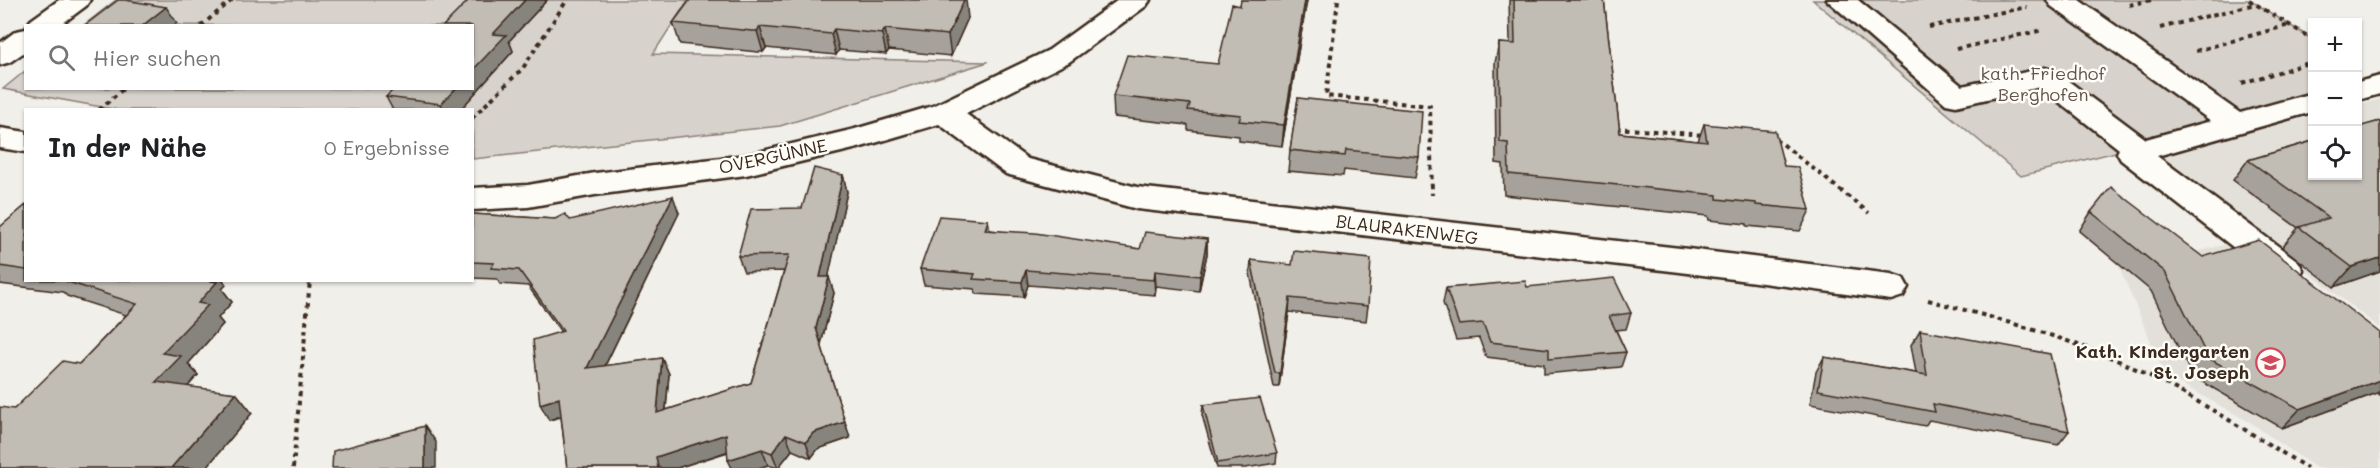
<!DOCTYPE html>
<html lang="de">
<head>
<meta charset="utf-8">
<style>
  body { margin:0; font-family:Mali,sans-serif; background:#f2f2f2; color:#202124 }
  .controls { position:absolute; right:18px; top:18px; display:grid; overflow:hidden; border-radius:0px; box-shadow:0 2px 4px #0004 }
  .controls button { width:54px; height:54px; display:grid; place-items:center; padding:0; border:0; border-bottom:2px solid #e0e0e0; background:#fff; color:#202124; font:30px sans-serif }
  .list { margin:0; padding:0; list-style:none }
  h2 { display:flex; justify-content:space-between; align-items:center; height:78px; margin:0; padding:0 24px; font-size:26px }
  h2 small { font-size:20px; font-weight:400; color:#757577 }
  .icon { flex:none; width:33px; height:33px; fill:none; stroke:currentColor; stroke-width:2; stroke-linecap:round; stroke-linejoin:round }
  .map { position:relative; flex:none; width:2380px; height:468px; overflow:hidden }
  .search { position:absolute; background:#fff; box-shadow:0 2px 4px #0004; left:24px; top:24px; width:450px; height:66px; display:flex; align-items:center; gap:15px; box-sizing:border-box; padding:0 21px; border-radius:0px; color:#757577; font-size:22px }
  .panel { position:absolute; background:#fff; box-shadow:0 2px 4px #0004; left:24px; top:108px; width:450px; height:174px; border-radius:0px }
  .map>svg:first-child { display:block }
</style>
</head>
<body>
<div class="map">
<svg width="2380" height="468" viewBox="0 0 2380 468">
  <rect width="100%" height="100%" fill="#f1efea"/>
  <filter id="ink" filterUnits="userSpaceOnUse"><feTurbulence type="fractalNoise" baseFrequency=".0167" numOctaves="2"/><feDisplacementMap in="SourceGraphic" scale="12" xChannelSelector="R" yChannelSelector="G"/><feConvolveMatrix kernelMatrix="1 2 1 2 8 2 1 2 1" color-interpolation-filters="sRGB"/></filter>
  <g filter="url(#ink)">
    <!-- built -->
    <g fill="#e3e0da">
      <polygon points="2380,99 2380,328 2155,155 2312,116 2312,176 2358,176 2358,105"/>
      <polygon points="2236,242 2380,349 2380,468 2316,468 2251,423 2165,375 2117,262 2137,279 2167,259"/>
    </g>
    <!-- green -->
    <g fill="#d7d2cc" stroke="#897e75" stroke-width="1.5">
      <polygon points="116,0 688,0 653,54 988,62 780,126 473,159 472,110 118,110 3,89 25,71 26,88 472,88 472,26 84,25"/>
      <polygon points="1813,0 2250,0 2312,39 2312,102 2021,176"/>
    </g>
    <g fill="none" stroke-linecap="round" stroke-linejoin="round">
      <defs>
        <g id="minor">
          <polygon points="59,0 90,0 86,6 59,26 27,26 31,20"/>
          <polygon points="1118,0 1150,0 1146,6 1069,62 966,114 1028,159 1137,187 1680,248 1891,274 1903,278 1908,287 1903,296 1891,300 1680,272 1137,209 1006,174 939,124 858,148 746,175 595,195 528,207 472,210 472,188 528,185 595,173 746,155 855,129 933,106 1049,50"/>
          <polygon points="1827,0 1858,0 1962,86 2045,68 2055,71 2146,139 2211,121 2051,6 2047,0 2079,0 2240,113 2312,93 2312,112 2157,156 2298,261 2303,270 2298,279 2286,282 2274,279 2121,160 2117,153 2119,149 2040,87 1956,106 1946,104"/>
          <polygon points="26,29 26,51 10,62 0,65 0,43 16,31"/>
          <polygon points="2380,76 2380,94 2358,100 2358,82"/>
          <polygon points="0,128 26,132 26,152 0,148"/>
        </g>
      </defs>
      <!-- minor casing -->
      <use href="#minor" stroke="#3b2a1e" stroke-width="5"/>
      <!-- path -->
      <g stroke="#3b2a1e" stroke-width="4" stroke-dasharray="4.5 4.5" stroke-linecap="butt">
        <polyline points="1338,0 1326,96 1430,106 1432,195"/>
        <polyline points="2249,0 2312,39"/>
        <polyline points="2129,5 2151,0"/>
        <polyline points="201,26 232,0"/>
        <polyline points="1929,27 2027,7"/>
        <polyline points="2160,28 2255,4"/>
        <polyline points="1956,49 2043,30"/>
        <polyline points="2196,51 2289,25"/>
        <polyline points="2242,83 2312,62"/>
        <polyline points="99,110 124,88"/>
        <polyline points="472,118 523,68 567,0"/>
        <polyline points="1616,128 1704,135"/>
        <polyline points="1775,141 1780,142 1869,213"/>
        <path d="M1928 300C1997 319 2068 337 2132 367 2193 396 2250 433 2307 468"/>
        <polyline points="293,468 310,280"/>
      </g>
      <!-- minor -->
      <use href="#minor" fill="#fdfcf7" fill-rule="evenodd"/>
    </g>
    <!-- wall -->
    <g fill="#a6a29b" stroke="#3b2a1e" stroke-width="1.5">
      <polygon points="469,0 547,0 509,41 513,51 460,110 393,110 386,97 472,88"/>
      <polygon points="1241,0 1307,0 1282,146 1239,141 1239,136 1188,130 1188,125 1114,117 1113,96 1218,64 1240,6"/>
      <polygon points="1509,0 1604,0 1620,133 1698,141 1704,124 1784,166 1810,210 1800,231 1747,226 1747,224 1709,220 1708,216 1504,195 1503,164 1496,163 1495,63 1499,43 1510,44"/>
      <polygon points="968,18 951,56 889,50 886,54 839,50 836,55 766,48 763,52 758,52 680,44 673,23"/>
      <polygon points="1298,98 1419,157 1415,178 1344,170 1343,176 1288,171 1290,150"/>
      <polygon points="2380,121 2380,271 2334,287 2282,247 2298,228 2233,180 2248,160"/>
      <polygon points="843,175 847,192 828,277 834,293 821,344 850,438 818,449 811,458 792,450 778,468 768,465 758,468 732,468 728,452 677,468 567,468 561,417 549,420 561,332 528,286 500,284 497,279 472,278 472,214 570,220 679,213 605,366 662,358 669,374 666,410 751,383 784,271 744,272 738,256 802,208"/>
      <polygon points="26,205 26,280 223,280 226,285 222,289 232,302 218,318 223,324 188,364 198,375 187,387 236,393 252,413 206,468 0,468 14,409 79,364 126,315 67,296 63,292 0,284 0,227"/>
      <polygon points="2091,212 2203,257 2380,333 2380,395 2377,393 2282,428 2192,376 2151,291 2079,231"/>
      <polygon points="990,230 1140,249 1207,239 1207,254 1199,291 1156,286 1155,295 1028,285 1024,297 976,294 975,289 924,285 920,269"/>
      <polygon points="1251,260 1368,306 1366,321 1289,312 1279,387 1274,387 1250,274"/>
      <polygon points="1527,287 1631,313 1626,329 1616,330 1626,352 1621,367 1544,374 1544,364 1486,357 1479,338 1456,340 1443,303 1446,288"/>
      <polygon points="1920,330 2069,431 2058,445 1929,420 1925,426 1810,404 1816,372 1824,357 1916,373 1911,345"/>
      <polygon points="1203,405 1277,453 1276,463 1245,468 1217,468 1202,415"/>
    </g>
    <!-- shaded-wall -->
    <g fill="#87847e" stroke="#3b2a1e" stroke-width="1.5">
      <polygon points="525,0 547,0 509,41 513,51 460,110 444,110 441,104 456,88 472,88 472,71 493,34"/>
      <polygon points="964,0 966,0 968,18 951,56 948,35"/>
      <polygon points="1305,0 1307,0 1282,146 1284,125"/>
      <polygon points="166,7 177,23 173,26 142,26"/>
      <polygon points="760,27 766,48 763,52 757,31"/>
      <polygon points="834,29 839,50 836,55 831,34"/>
      <polygon points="885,29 889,50 886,54 882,34"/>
      <polygon points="843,175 847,192 825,293 820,277"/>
      <polygon points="673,196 679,213 596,384 587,368"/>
      <polygon points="988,220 991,235 985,230"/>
      <polygon points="1207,239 1207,254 1199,291 1200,276"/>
      <polygon points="2380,258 2380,271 2334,287 2352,267"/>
      <polygon points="1026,270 1028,285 1024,297 1022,282"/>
      <polygon points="1155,271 1156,286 1155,295 1154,280"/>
      <polygon points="829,277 834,293 821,344 816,328"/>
      <polygon points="199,280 223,280 226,285 222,289 232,302 218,318 223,324 188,364 198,375 174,402 156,382 162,353 198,303"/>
      <polygon points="1290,298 1289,312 1279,387 1280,373"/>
      <polygon points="662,358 669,374 664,429 657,413"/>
      <polygon points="2380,380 2380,390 2377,393 2282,428 2300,409"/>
      <polygon points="236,393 252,413 206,468 171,468"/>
      <polygon points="559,398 567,414 549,420 540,404"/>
      <polygon points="845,422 850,438 818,449 811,458 806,442 813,433"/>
      <polygon points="425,426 436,442 436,468 425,468"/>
      <polygon points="726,434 732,450 677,468 658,468 656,457"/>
      <polygon points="786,434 792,450 778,468 772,453"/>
      <polygon points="762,449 768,465 758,468 732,468 728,460"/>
    </g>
    <!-- building -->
    <g fill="#c1bcb4" stroke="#3b2a1e" stroke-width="1.5">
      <polygon points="118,0 125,0 166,7 142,26 84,26"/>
      <polygon points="469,0 525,0 493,34 506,35 472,71 472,26 443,26"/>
      <polygon points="690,0 964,0 948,35 885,29 882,34 834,29 831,34 760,27 757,31 752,31 673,23"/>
      <polygon points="1241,0 1305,0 1284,125 1239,121 1241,115 1188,110 1190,104 1113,96 1127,55 1218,64 1232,4 1240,6"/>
      <polygon points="1514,0 1604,0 1620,133 1707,142 1704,124 1775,131 1784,166 1798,167 1810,210 1756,205 1756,203 1717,199 1717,195 1509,174 1508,143 1500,142 1499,43 1515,44"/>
      <polygon points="395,88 456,88 441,104 386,97"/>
      <polygon points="1298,98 1422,111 1419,157 1346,150 1345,156 1290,150"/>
      <polygon points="2380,121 2380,258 2352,267 2299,227 2329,218 2248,160 2313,141 2313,176 2358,176 2358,127"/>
      <polygon points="814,168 843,175 820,277 829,277 816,328 845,422 813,433 806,442 786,434 772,453 762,449 728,460 726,434 656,457 658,468 567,468 559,398 540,404 533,340 563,331 519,270 491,268 494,263 472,262 472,214 555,219 565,214 570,220 673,196 587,368 662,358 657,413 751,383 789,255 738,256 751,209 802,208"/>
      <polygon points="2111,187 2203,257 2259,240 2380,333 2380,380 2300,409 2208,358 2165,272 2091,212"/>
      <polygon points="26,205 26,270 0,266 0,227"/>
      <polygon points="939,216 988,220 985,230 1035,233 1140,249 1145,232 1207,239 1200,276 1155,271 1154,280 1026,270 1022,282 973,279 975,274 920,269"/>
      <polygon points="1294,251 1371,259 1368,306 1290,298 1280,373 1275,373 1251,260 1292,265"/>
      <polygon points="1614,278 1631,313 1609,316 1626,352 1549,359 1549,349 1490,342 1483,323 1459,325 1446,288 1525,281 1527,287"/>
      <polygon points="62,280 206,280 217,282 198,303 208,305 162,353 181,356 156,382 236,393 171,468 0,468 0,407 14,409 63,361 79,364 137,304"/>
      <polygon points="1920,330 2050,354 2069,431 1933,404 1935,412 1818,390 1824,357 1927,375"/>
      <polygon points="1260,398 1277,453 1218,463 1203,405"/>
      <polygon points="425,426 425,468 332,468 333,451"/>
    </g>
  </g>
  <!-- icons -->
  <defs>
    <symbol id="school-ring" viewBox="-11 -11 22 22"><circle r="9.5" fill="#fdfcf7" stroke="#d1495b" stroke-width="1.5"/><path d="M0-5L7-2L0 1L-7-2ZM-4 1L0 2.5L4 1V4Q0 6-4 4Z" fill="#d1495b"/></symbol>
  </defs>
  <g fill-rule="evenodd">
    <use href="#school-ring" x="2254" y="346" width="33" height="33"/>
  </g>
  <g text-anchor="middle" stroke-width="5" stroke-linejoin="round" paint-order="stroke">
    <!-- park labels -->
    <g font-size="18" fill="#62544a" stroke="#fdfcf7">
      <text x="2043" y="80">kath. Friedhof<tspan x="2043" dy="21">Berghofen</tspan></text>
    </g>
    <!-- street labels -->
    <g font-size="18" fill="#3b2a1e" stroke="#fdfcf7">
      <text transform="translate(773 157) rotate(-12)" y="6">OVERGÜNNE</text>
      <text transform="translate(1407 230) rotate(7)" y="6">BLAURAKENWEG</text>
    </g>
    <!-- poi labels -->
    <g font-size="18" font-weight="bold" fill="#3b2a1e" stroke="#fdfcf7" text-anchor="end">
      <text x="2249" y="358">Kath. Kindergarten<tspan x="2249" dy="21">St. Joseph</tspan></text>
    </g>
  </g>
</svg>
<div class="controls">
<button>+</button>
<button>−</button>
<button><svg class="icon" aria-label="locate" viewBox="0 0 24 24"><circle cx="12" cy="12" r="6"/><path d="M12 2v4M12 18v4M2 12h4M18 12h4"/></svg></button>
</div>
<div class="search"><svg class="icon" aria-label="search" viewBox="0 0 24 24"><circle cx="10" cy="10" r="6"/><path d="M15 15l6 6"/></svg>Hier suchen</div>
<section class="panel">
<h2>In der Nähe<small>0 Ergebnisse</small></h2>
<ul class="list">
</ul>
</section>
</div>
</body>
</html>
